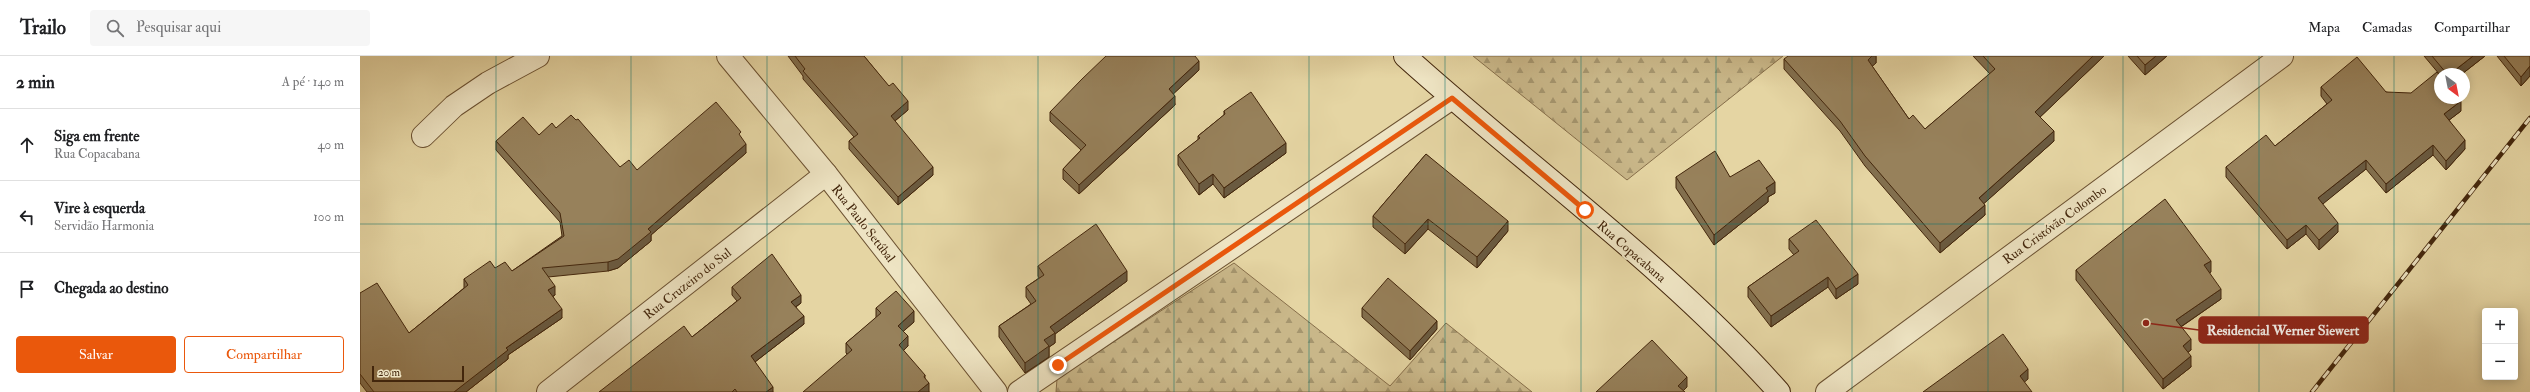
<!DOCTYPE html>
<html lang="pt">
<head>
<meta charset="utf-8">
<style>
  body { margin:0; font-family:"IM FELL Double Pica",serif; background:#f6f6f6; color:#202124 }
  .controls { position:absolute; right:12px; bottom:12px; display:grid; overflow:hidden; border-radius:4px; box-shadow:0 2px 10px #0003 }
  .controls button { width:36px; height:36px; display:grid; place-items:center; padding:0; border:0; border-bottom:1px solid #e0e0e0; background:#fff; color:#202124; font:20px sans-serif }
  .compass { position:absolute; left:2074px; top:12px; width:36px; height:36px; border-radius:50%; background:#fff; box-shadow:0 2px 10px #0003; rotate:148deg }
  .scale { position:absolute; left:12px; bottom:10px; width:92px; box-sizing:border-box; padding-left:4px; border:2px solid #43260c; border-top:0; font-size:11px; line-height:14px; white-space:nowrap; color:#43260c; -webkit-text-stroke:3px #eee4c3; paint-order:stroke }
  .stop { position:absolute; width:12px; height:12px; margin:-9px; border:3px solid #ea580c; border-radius:50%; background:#fff }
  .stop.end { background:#ea580c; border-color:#fff; box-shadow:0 1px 4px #0008 }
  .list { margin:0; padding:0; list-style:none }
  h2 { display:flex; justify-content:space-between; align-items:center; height:52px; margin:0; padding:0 16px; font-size:17px }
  h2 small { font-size:13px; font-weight:400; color:#757577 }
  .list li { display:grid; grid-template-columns:26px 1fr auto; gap:12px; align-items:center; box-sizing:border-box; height:72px; padding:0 16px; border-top:1px solid #e0e0e0 }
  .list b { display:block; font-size:15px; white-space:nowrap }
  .list p { margin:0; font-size:13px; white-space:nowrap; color:#757577 }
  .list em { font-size:13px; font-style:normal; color:#757577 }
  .actions { display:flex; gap:8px; padding:12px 16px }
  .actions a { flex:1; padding:9px 0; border:1px solid #ea580c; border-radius:4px; text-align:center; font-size:14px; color:#ea580c }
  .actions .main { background:#ea580c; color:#fff }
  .icon { flex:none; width:22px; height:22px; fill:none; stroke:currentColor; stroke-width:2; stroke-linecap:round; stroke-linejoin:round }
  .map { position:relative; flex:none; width:2170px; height:336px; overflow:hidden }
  header { display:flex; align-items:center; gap:24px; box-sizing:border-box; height:56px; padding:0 20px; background:#fff; border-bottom:1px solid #e0e0e0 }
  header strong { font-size:19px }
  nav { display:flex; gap:22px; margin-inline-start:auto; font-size:14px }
  .search { width:280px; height:36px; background:#f6f6f6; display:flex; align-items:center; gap:10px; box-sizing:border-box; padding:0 14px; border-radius:4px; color:#757577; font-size:15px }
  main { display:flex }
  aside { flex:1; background:#fff }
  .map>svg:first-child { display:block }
</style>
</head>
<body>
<header>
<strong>Trailo</strong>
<div class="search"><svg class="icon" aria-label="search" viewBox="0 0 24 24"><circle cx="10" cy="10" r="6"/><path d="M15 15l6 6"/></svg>Pesquisar aqui</div>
<nav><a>Mapa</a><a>Camadas</a><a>Compartilhar</a></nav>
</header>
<main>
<aside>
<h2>2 min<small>A pé · 140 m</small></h2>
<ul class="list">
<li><svg class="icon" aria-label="ahead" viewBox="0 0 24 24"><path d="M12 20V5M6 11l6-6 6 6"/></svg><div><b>Siga em frente</b><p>Rua Copacabana</p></div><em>40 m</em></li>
<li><svg class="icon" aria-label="left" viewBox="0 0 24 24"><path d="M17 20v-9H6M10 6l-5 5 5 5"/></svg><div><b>Vire à esquerda</b><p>Servidão Harmonia</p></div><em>100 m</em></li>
<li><svg class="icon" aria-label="arrive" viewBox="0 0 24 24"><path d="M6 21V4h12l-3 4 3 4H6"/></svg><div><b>Chegada ao destino</b></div></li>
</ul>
<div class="actions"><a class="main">Salvar</a><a>Compartilhar</a></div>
</aside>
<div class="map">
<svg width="2170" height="336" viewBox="0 0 2170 336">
  <defs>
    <pattern id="forest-firs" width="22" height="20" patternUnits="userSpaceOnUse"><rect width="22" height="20" fill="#c9b789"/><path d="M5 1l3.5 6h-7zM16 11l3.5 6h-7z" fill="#a5956e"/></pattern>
  </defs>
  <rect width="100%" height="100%" fill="#e5d5a3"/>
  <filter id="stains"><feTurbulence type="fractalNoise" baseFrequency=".005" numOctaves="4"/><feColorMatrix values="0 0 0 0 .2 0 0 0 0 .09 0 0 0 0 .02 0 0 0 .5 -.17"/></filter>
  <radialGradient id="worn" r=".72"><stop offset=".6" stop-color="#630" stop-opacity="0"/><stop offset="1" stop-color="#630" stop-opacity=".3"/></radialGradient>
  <!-- forest -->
  <g fill="url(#forest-firs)" stroke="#866e4a">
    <polygon points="1113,0 1423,0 1267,124"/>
    <polygon points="874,207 1030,330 1086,267 1172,336 696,336 697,323"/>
  </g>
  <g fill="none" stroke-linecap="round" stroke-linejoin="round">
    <defs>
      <g id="minor">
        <polyline points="368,0 466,118 636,336"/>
        <polyline points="63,80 94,50 128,27 178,0"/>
        <polyline points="188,336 466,118"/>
        <polyline points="659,336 1092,42"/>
        <polyline points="1467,336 1922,0"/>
      </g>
      <path id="secondary" d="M1045 0C1169 112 1308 211 1419 336"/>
    </defs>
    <!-- minor casing -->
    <use href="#minor" stroke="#6c5232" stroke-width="24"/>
    <!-- secondary casing -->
    <use href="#secondary" stroke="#43260c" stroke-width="24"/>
    <!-- minor -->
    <use href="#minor" stroke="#eee4c3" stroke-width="22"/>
    <!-- secondary -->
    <use href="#secondary" stroke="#eee4c3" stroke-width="22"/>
    <defs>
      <polyline id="rail" points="1952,336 2170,62"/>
    </defs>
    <!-- rail casing -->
    <use href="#rail" stroke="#43260c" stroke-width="4.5"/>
    <!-- rail -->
    <use href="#rail" stroke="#eee4c3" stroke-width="3" stroke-dasharray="9" stroke-linecap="butt"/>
  </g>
  <!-- wall -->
  <g fill="#826f4e" stroke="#43260c">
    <polygon points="428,0 504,0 548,54 535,65 573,119 538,149 489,93 489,85 494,81 443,23 443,20"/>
    <polygon points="1516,0 1516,7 1512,10 1549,63 1565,73 1630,18 1613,0 1744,0 1680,61 1694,85 1623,148 1625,159 1580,197 1505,110 1480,75 1424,13 1424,3"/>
    <polygon points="1768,0 1807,0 1785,19"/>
    <polygon points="2064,0 2125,0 2102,18 2080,18 2080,19"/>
    <polygon points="2137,0 2170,0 2170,20 2161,30"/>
    <polygon points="839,14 813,38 815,49 719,138 703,123 703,113 721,94 690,65 690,56"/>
    <polygon points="1961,31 2026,36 2101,55 2089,64 2105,93 2086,114 2073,99 2026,137 2006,113 1962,148 1978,176 1959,194 1946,178 1927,193 1866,121 1866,111 1915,90 1967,48 1961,40"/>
    <polygon points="864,55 926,97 864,142 853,128 839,139 818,109 818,99 838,84 838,80 864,59"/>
    <polygon points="196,72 260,111 277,114 381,81 386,97 291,179 291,185 258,212 248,215 188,221 195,239 193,240 202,262 148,299 148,303 106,336 7,336 0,327 0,237 49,277 104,232 104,223 135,212 152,215 202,180 200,166 136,94 136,85 179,79"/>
    <polygon points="1066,98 1148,175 1117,212 1068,173 1045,198 1013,171 1013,160"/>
    <polygon points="1316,121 1370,121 1415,137 1408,141 1408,146 1354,189 1316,132"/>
    <polygon points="1429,183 1498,228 1476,243 1468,231 1411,271 1388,241 1388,231 1434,199 1429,193"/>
    <polygon points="678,210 767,225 695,278 695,287 689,291 689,301 665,317 639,281 639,270 671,248 666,241 666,231 679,222 678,220"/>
    <polygon points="1716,214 1851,216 1849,216 1861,243 1821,271 1831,294 1828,296 1831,311 1803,333 1716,224"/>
    <polygon points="372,231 441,247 436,251 444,268 395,306 413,336 239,336 332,281 377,245 372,239"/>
    <polygon points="516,252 554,266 543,275 548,290 543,294 565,323 569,336 487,298 486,297 486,287 516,262"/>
    <polygon points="1002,252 1077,273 1050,304 1002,261"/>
  </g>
  <!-- shaded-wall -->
  <g fill="#6a5a40" stroke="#43260c">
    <polygon points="1512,0 1516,0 1516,7 1508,14 1508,4"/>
    <polygon points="1733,0 1744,0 1675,66 1675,56"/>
    <polygon points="1796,0 1807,0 1785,19 1785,9"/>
    <polygon points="2113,0 2125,0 2102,18 2090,18"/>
    <polygon points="839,5 839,14 809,42 809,33"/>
    <polygon points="2170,10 2170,20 2161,30 2161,21"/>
    <polygon points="815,40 815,49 719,138 719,129"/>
    <polygon points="548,45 548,54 531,68 531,60"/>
    <polygon points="2101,45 2101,55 2084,68 2084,58"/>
    <polygon points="1694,75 1694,85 1619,152 1619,142"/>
    <polygon points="2105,84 2105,93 2086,114 2086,105"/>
    <polygon points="926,87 926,97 864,142 864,132"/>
    <polygon points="386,88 386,97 291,179 291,185 258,212 248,215 248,206 288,173"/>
    <polygon points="2073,89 2073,99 2026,137 2026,128"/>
    <polygon points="2006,104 2006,113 1958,152 1958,142"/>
    <polygon points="573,111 573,119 538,149 538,141"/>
    <polygon points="853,118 853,128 839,139 839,128"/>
    <polygon points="1415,126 1415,137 1408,141 1408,146 1354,189 1354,179 1406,132"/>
    <polygon points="1625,149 1625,159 1580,197 1580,187"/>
    <polygon points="1068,163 1068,173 1045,198 1045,188"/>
    <polygon points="1148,165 1148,175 1117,212 1117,201"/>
    <polygon points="1978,167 1978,176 1959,194 1959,184"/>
    <polygon points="1946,169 1946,178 1927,193 1927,184"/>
    <polygon points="1851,205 1851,216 1844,219 1844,209"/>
    <polygon points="767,215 767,225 695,278 695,287 689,291 689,301 665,317 665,307 684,284 690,271"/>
    <polygon points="1498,218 1498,228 1476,243 1476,233"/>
    <polygon points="1468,221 1468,231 1411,271 1411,260"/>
    <polygon points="195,230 195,239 188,243 188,234"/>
    <polygon points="1861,233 1861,243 1816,274 1816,264"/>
    <polygon points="441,239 441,247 431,254 431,246"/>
    <polygon points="202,253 202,262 148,299 148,303 106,336 94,336 146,292"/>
    <polygon points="554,255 554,266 538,280 538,270"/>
    <polygon points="444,260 444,268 391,309 391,300"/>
    <polygon points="1077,265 1077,273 1050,304 1050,295"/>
    <polygon points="548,280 548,290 539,299 539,289"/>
    <polygon points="1831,283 1831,294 1823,300 1823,290"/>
    <polygon points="1831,300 1831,311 1803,333 1803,323"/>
    <polygon points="1668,313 1668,323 1660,330 1660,320"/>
    <polygon points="565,319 565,330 569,327 569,336 558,336 564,321"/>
    <polygon points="1327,321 1327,331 1322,336 1318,330"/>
    <polygon points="413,331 413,336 406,336"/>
  </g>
  <!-- building -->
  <g fill="#97815b" stroke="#43260c">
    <polygon points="435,0 504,0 529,30 533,27 548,45 531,60 573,111 538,141 489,85 498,78 443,15 445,13"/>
    <polygon points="746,0 835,0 839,5 809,33 815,40 719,129 703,113 726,89 690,56 722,23"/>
    <polygon points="1428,0 1512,0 1508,4 1549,63 1553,59 1565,73 1635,13 1623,0 1733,0 1675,56 1694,75 1619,142 1625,149 1580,187 1505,100 1480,65 1424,3"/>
    <polygon points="1777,0 1796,0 1785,9"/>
    <polygon points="2072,0 2113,0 2090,18 2087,18"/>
    <polygon points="2144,0 2170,0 2170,10 2161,21"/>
    <polygon points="1997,1 2026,36 2051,37 2077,16 2080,20 2080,42 2098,42 2101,45 2084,58 2105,84 2086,105 2073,89 2026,128 2006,104 1958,142 1978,167 1959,184 1946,169 1927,184 1866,111 1906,79 1915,90 1972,44 1961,31"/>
    <polygon points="891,36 926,87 864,132 853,118 839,128 818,99 840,82 838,80 865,58 864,55"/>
    <polygon points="356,46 381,76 379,78 386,88 288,173 291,176 258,203 248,206 182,212 195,230 188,234 202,253 146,292 148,294 94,336 14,336 0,318 0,237 17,227 49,277 108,229 104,223 130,205 135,212 145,206 152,215 204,180 200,157 136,85 163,61 179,79 192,67 196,72 211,59 216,64 218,63 260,111 269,104 277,114"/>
    <polygon points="1355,95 1370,121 1399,104 1415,126 1406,132 1408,135 1354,179 1316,121"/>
    <polygon points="1066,98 1148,165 1117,201 1068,163 1045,188 1013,160"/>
    <polygon points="1805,143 1851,205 1844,209 1861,233 1816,264 1831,283 1823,290 1831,300 1803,323 1716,214"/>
    <polygon points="1456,164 1498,218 1476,233 1468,221 1411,260 1388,231 1439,195 1429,183"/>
    <polygon points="736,168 767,215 690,271 695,277 684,284 689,290 665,307 639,270 676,245 666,231 684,219 678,210"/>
    <polygon points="412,198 441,239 431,246 444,260 391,300 413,331 406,336 377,336 375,333 372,336 239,336 324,270 332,281 381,242 372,231"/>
    <polygon points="1028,222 1077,265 1050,295 1002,252"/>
    <polygon points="536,235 554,255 538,270 548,280 539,289 565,319 564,321 569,327 558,336 443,336 492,294 486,287 521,257 516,252"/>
    <polygon points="1643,278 1668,313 1660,320 1672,336 1563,336"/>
    <polygon points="1292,284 1327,321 1318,330 1325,336 1236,336"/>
  </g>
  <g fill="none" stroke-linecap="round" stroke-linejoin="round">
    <!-- route -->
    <polyline stroke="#ea580c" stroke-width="5" points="698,309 1092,42 1225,154"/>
  </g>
  <!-- grid -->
  <path fill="none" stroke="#0f766e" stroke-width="1" stroke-opacity="0.55" d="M136 0V336M271 0V336M407 0V336M542 0V336M678 0V336M814 0V336M949 0V336M1085 0V336M1221 0V336M1356 0V336M1492 0V336M1628 0V336M1763 0V336M1899 0V336M2034 0V336M0 168H2170"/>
  <g text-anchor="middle" stroke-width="4" stroke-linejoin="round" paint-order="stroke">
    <!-- street labels -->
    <g font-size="13" fill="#43260c" stroke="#eee4c3">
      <text transform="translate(504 167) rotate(52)" y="5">Rua Paulo Setúbal</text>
      <text transform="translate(1694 168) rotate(-36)" y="5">Rua Cristóvão Colombo</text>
      <text transform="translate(1272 195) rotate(41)" y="5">Rua Copacabana</text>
      <text transform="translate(327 227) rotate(-38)" y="5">Rua Cruzeiro do Sul</text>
    </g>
  </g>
  <!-- callouts -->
  <path fill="none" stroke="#8f2418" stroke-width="1.5" d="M1786 267L1839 274"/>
  <circle fill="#8f2418" stroke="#eee4c3" stroke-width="1.5" cx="1786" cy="267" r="4"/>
  <rect fill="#8f2418" stroke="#8f2418" stroke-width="1.5" x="1839" y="261" width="169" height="26" rx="4"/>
  <g font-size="14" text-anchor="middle" font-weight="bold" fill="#fff">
    <text x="1923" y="279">Residencial Werner Siewert</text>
  </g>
  <rect width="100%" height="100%" filter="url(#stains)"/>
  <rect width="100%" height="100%" fill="url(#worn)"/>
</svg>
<div class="controls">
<button>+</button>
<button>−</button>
</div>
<svg class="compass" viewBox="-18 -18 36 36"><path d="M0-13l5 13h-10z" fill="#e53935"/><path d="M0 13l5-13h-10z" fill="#757577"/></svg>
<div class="scale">20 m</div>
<div class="stop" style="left:1225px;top:154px"></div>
<div class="stop end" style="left:698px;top:309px"></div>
</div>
</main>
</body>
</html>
